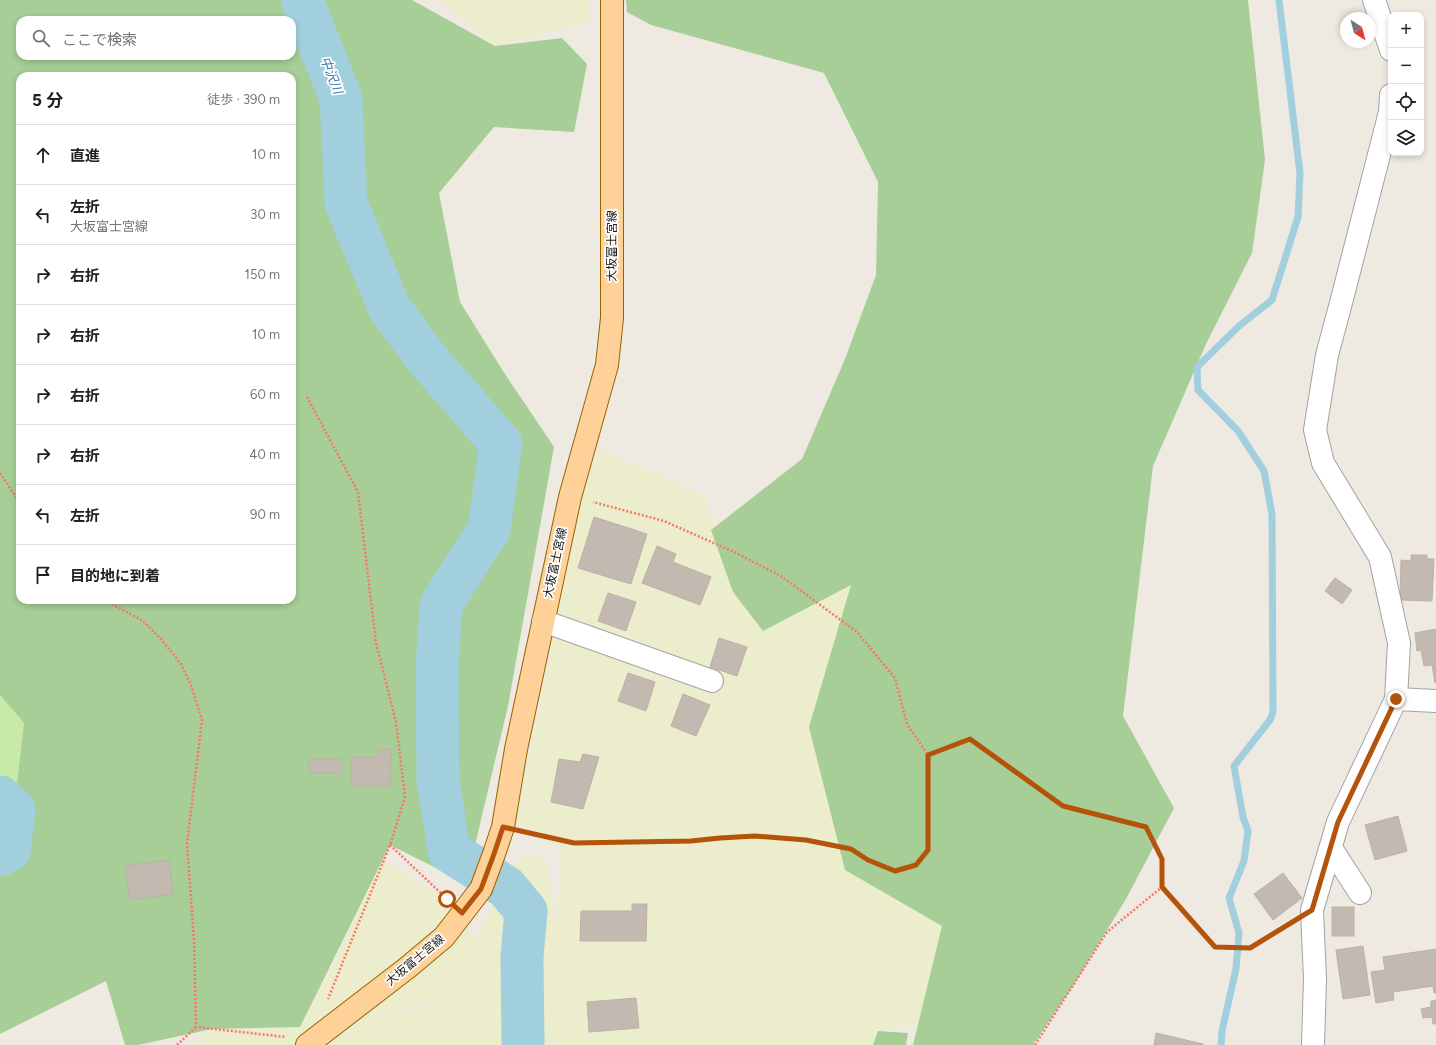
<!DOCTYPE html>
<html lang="ja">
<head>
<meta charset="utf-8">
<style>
  body { margin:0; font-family:Figtree,"Noto Sans JP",sans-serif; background:#f2f2f2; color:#202124 }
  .controls { position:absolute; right:12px; top:12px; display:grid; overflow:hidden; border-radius:8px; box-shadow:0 2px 6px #0003 }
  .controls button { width:36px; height:36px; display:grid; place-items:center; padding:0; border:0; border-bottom:1px solid #e0e0e0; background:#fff; color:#202124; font:20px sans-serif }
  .compass { position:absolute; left:1340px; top:12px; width:36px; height:36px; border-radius:50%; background:#fff; box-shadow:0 2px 6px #0003; rotate:144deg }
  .stop { position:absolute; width:12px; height:12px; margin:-9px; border:3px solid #b45309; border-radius:50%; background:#fff }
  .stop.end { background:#b45309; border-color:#fff; box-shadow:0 1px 4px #0008 }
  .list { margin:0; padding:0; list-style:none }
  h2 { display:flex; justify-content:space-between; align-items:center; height:52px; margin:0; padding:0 16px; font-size:17px }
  h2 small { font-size:13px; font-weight:400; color:#757577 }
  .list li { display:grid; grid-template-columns:26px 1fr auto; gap:12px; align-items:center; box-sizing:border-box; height:60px; padding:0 16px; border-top:1px solid #e0e0e0 }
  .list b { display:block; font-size:15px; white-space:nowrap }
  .list p { margin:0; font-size:13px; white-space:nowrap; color:#757577 }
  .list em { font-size:13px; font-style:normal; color:#757577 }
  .icon { flex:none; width:22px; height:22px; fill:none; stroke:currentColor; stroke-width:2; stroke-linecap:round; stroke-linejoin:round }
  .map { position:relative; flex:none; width:1436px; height:1045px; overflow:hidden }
  .search { position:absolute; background:#fff; box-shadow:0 2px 6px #0003; left:16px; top:16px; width:280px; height:44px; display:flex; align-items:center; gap:10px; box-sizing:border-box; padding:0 14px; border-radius:12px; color:#757577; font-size:15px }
  .panel { position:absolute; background:#fff; box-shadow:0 2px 6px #0003; left:16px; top:72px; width:280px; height:532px; border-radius:12px }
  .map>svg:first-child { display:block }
</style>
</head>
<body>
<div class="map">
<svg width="1436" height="1045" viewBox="0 0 1436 1045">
  <rect width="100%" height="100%" fill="#eeeae2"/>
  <!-- farmland -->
  <g fill="#ebedcc" fill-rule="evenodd">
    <polygon points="436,0 590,0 590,22 495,46"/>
    <path d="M598 448 706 496 722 560 852 584 809 727 950 927 923 1027H899L878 1031 873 1045H192L212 1029 300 1027 332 967 383 859 447 899 475 938 522 854 547 859 557 923 561 847 516 821 550 654 571 524ZM448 994 414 1008 374 1019V1018Z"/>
  </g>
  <!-- grass -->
  <polygon fill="#c7eaa6" points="0,695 24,723 10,842 0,864"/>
  <!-- forest -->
  <g fill="#a6ce96" fill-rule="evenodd">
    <path d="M0 0H412L495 46 562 38 587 64 574 132 494 127 439 193 460 302 503 371 554 447 508 706 466 883 390 845 300 1027 212 1029 138 1045H125L106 981 0 1034V851L11 835 24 723 0 695ZM20 20H292V56H20ZM20 76H292V600H20Z"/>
    <polygon points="626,0 1248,0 1265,160 1252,253 1206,344 1153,466 1123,716 1174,808 1126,899 1073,986 1033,1045 913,1045 942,926 845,870 809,727 851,585 763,631 733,592 711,530 802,459 845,359 876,275 878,182 824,73 651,25 627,12"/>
    <polygon points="878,1031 908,1033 906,1045 873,1045"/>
  </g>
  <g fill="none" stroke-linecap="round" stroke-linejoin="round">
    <!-- stream -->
    <polyline stroke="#a1cfdd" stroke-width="7" points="1221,1045 1222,1031 1236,969 1239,933 1229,898 1244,861 1248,831 1243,817 1234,766 1270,720 1273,712 1272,514 1264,471 1238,431 1198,390 1197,367 1239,326 1272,300 1298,217 1300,173 1279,0"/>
    <!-- river -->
    <g stroke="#a1cfdd" stroke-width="43">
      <polyline points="302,0 341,99 346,203 389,307 424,355 501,444 489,529 441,605 437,667 438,780 449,851 506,887 526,911 522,957 523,1045"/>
      <polyline points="0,797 14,810 9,850 0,855"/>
    </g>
  </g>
  <!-- building -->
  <g fill="#c2b9b1" stroke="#c0b0a4">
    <polygon points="594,517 647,534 631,584 578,568"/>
    <polygon points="657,546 676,554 673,562 711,577 700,605 642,583"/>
    <polygon points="1411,555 1427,555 1427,559 1434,559 1432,601 1400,600 1401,560 1411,561"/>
    <polygon points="1335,578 1352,590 1342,604 1325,591"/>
    <polygon points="608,593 636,602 626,631 598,621"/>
    <polygon points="1436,629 1436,683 1435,683 1432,665 1424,666 1421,650 1417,651 1415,633"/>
    <polygon points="719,638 747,647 737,676 710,667"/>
    <polygon points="628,673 655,682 646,711 618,701"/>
    <polygon points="683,694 710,705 696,736 671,726"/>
    <polygon points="378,749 391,749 390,786 351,786 351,757 378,757"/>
    <polygon points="583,754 599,757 583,809 551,802 559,759 580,762"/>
    <rect x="309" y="759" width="33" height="14"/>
    <polygon points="1398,816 1407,851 1375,860 1365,825"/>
    <polygon points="169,860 173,894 130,900 125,866"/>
    <polygon points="1283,873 1302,898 1273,920 1254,894"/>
    <polygon points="632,904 647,904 646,941 580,941 581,911 632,911"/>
    <rect x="1332" y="907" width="22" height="29"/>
    <polygon points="1363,946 1370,995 1343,999 1336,950"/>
    <polygon points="1436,949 1436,993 1434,993 1433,986 1393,992 1394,1000 1376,1003 1371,972 1385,970 1383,957"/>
    <polygon points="636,998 639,1028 589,1032 587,1002"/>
    <polygon points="1436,1000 1436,1024 1433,1024 1432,1017 1423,1018 1421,1009 1431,1007 1431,1001"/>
    <polygon points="1156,1033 1203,1044 1203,1045 1154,1045"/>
  </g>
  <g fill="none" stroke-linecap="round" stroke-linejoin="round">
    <defs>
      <g id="minor">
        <polyline points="1374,0 1391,50"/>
        <polyline points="543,621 712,681"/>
        <polyline points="1396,699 1436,701"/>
        <polyline points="1331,848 1360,893"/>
        <polyline points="1313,1045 1315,979 1312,910 1338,822 1396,699 1399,643 1380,557 1323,463 1315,430 1327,355 1342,299 1390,112 1391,95"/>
      </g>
      <polyline id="major" points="307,1045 407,968 444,937 481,889 494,854 503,827 516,749 570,497 607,365 612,318 612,0"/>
    </defs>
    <!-- minor casing -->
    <use href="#minor" stroke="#a3a3a3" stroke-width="24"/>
    <!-- major casing -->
    <use href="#major" stroke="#956400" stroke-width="24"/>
    <!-- path -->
    <g stroke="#fc7565" stroke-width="2.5" stroke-dasharray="2 2" stroke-linecap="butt">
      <polyline points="307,397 358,492 376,643 396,722 405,797 390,845 328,999"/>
      <polyline points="0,473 20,503"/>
      <polyline points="105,600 143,621 161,639 181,664 191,685 202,720 187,844 194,940 196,1027 286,1037"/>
      <polyline points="928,755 970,739 1063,806 1146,827 1162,859 1162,887 1215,947 1250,948 1289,924"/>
      <polyline points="525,832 574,843 691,841 720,838 755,836 806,840 851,849 868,860 895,871 916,865 929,850 928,755 907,724 895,678 857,632 781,576 734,552 664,521 593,502"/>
      <polyline points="390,845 446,898"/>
      <polyline points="177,1045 196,1027"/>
      <polyline points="1035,1045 1107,932 1162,887"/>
    </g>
    <!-- minor -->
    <use href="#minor" stroke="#fff" stroke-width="22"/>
    <!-- major -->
    <use href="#major" stroke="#fdd198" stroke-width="22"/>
  </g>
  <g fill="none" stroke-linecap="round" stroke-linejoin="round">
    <!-- route -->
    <polyline stroke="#b45309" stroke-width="5" points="447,899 462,913 481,889 494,854 503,827 574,843 691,841 720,838 755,836 806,840 851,849 868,860 895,871 916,865 928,850 928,755 970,739 1063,806 1146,827 1162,859 1162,887 1215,947 1250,948 1312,910 1338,822 1396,699"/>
  </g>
  <g text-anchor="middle" stroke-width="3.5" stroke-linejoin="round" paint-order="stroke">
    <!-- street labels -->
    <g font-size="12" fill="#1c1c1c" stroke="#fff">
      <text transform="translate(612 246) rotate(-90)" y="4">大坂富士宮線</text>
      <text transform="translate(555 563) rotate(-78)" y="4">大坂富士宮線</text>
      <text transform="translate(415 960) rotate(-40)" y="4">大坂富士宮線</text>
    </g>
    <!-- water labels -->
    <g font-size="13" font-style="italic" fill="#487aad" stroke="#fff">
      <text transform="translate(332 75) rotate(69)" y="5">中沢川</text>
    </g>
  </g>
</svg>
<div class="controls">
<button>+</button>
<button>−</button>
<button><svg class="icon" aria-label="locate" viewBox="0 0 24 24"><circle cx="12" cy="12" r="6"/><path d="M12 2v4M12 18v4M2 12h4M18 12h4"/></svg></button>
<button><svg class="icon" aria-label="layers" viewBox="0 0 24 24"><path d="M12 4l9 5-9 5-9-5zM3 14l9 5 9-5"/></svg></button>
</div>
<svg class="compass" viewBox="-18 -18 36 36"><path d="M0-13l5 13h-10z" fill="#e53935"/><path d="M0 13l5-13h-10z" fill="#757577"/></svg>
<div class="stop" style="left:447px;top:899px"></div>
<div class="stop end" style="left:1396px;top:699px"></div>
<div class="search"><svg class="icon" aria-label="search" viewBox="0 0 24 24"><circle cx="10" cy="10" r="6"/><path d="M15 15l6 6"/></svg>ここで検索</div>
<section class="panel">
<h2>5 分<small>徒歩 · 390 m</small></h2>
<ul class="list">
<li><svg class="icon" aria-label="ahead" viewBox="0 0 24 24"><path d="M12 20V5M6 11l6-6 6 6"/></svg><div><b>直進</b></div><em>10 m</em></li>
<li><svg class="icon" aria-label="left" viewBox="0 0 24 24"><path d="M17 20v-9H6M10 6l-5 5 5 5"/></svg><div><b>左折</b><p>大坂富士宮線</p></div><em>30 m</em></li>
<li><svg class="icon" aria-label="right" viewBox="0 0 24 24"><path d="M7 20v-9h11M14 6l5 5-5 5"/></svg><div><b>右折</b></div><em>150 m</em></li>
<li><svg class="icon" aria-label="right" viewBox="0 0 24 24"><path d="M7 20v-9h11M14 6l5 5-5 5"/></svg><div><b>右折</b></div><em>10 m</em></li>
<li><svg class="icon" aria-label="right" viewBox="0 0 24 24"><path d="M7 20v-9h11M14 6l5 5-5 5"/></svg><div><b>右折</b></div><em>60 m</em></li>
<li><svg class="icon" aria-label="right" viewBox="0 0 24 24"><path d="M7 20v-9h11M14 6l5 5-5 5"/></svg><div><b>右折</b></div><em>40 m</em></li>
<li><svg class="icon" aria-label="left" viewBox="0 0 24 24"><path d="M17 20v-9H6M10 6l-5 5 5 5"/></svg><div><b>左折</b></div><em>90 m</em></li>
<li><svg class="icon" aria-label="arrive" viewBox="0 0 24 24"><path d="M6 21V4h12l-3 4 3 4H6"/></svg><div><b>目的地に到着</b></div></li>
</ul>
</section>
</div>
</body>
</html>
